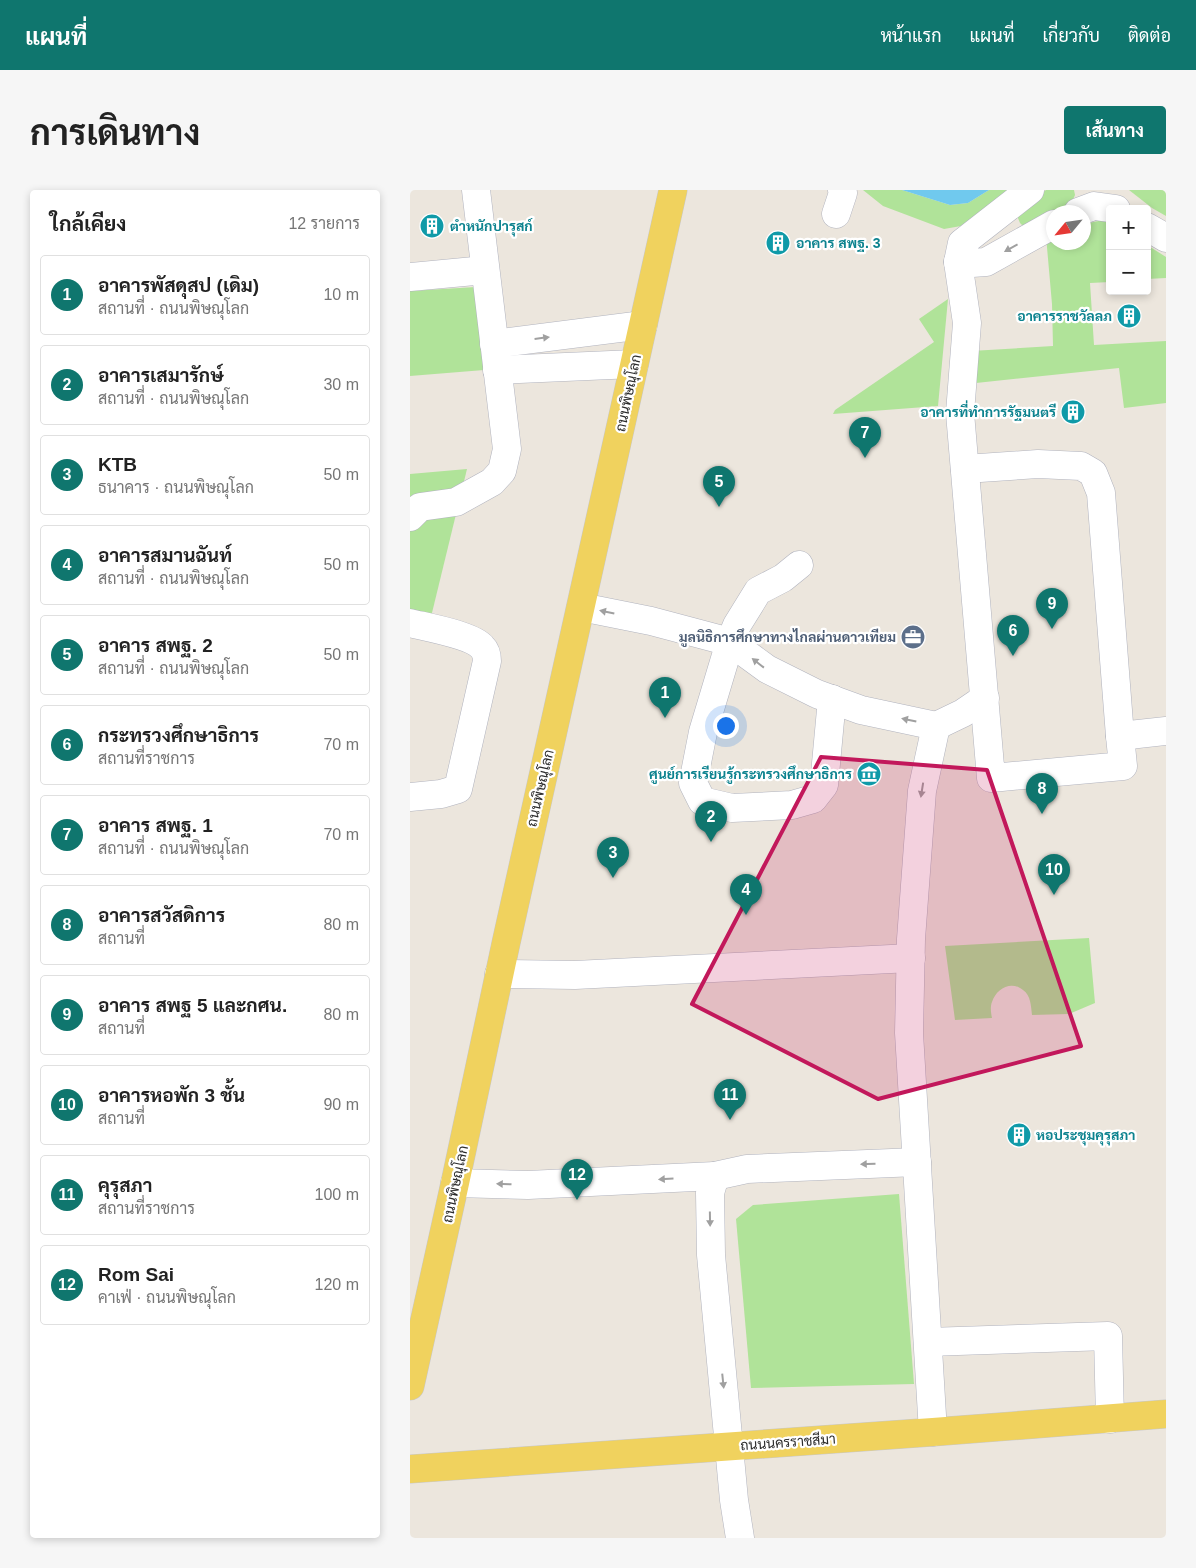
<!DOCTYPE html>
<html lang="th">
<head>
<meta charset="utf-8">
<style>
  body { margin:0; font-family:Arial,Sarabun,sans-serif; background:#f6f6f6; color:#222 }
  .controls { position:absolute; right:15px; top:15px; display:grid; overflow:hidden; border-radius:5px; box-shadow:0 2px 8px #0003 }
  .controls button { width:45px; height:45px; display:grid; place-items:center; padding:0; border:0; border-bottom:1px solid #e0e0e0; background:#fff; color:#222; font:25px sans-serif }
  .compass { position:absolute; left:636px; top:15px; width:45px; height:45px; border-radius:50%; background:#fff; box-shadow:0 2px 8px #0003; rotate:241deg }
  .you { position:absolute; left:315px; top:535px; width:18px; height:18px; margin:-12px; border:4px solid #fff; border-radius:50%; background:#1a73e8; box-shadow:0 0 0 8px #1a73e833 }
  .badge { display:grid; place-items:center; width:32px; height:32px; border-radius:50%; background:#0f766e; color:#fff; font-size:16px; font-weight:700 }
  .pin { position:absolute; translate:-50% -41px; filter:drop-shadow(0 1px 2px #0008) }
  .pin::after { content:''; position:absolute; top:26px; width:18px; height:15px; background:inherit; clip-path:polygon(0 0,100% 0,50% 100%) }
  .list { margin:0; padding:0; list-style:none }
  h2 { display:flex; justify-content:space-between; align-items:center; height:65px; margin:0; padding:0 20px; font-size:21px }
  h2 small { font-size:16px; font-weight:400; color:#767676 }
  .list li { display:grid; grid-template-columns:32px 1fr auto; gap:15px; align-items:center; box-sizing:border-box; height:80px; margin:0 10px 10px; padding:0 10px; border:1px solid #e0e0e0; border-radius:5px }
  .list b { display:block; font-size:19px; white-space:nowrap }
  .list p { margin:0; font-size:16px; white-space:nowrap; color:#767676 }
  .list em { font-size:16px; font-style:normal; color:#767676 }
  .map { position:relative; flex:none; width:756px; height:1348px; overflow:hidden; border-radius:5px }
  header { display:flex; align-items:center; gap:30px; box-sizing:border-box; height:70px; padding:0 25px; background:#0f766e; color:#fff }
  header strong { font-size:24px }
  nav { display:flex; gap:28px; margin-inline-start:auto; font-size:18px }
  .intro { display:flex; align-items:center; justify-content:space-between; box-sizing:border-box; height:120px; padding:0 30px }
  h1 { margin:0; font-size:35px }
  .button { padding:12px 22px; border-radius:5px; background:#0f766e; color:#fff; font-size:18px; font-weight:700 }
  main { display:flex; gap:30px; padding:0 30px }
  aside { flex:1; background:#fff; border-radius:5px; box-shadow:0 2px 8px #0003 }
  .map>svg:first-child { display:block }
</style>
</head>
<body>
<header>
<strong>แผนที่</strong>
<nav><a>หน้าแรก</a><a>แผนที่</a><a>เกี่ยวกับ</a><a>ติดต่อ</a></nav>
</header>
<div class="intro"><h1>การเดินทาง</h1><a class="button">เส้นทาง</a></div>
<main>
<aside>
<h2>ใกล้เคียง<small>12 รายการ</small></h2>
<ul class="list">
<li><span class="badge">1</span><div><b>อาคารพัสดุสป (เดิม)</b><p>สถานที่ · ถนนพิษณุโลก</p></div><em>10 m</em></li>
<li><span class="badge">2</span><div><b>อาคารเสมารักษ์</b><p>สถานที่ · ถนนพิษณุโลก</p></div><em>30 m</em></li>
<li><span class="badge">3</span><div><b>KTB</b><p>ธนาคาร · ถนนพิษณุโลก</p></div><em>50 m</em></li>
<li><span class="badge">4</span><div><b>อาคารสมานฉันท์</b><p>สถานที่ · ถนนพิษณุโลก</p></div><em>50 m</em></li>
<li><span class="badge">5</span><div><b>อาคาร สพฐ. 2</b><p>สถานที่ · ถนนพิษณุโลก</p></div><em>50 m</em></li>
<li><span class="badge">6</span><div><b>กระทรวงศึกษาธิการ</b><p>สถานที่ราชการ</p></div><em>70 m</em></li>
<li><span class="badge">7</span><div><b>อาคาร สพฐ. 1</b><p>สถานที่ · ถนนพิษณุโลก</p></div><em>70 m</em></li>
<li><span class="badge">8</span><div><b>อาคารสวัสดิการ</b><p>สถานที่</p></div><em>80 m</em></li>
<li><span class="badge">9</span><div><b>อาคาร สพฐ 5 และกศน.</b><p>สถานที่</p></div><em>80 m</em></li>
<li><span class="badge">10</span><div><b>อาคารหอพัก 3 ชั้น</b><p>สถานที่</p></div><em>90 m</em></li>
<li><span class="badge">11</span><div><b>คุรุสภา</b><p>สถานที่ราชการ</p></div><em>100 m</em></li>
<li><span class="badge">12</span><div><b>Rom Sai</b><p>คาเฟ่ · ถนนพิษณุโลก</p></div><em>120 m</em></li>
</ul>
</aside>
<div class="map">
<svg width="756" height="1348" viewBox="0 0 756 1348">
  <rect width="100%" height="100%" fill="#ece6dd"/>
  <!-- green -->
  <g fill="#b0e399">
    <polygon points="453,0 492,0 540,15 558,13 579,0 600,0 551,36 534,39 473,16"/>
    <polygon points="636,0 664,0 665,5 661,14 615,38 610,33 606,23"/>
    <polygon points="719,0 756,0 756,26 742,18"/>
    <polygon points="693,30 700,33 700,92 680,93 684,155 756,151 756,213 714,218 709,178 566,193 561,161 643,156 642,114 636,46 643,44 644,52 674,52 674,34"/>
    <polygon points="737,55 756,67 756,88 737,89"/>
    <polygon points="66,97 74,180 0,186 0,101"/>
    <polygon points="538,109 528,216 423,224 425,220 524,152 509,129"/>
    <polygon points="57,279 21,427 0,422 0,284"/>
    <path d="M679 748 685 813 659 824 622 825C621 817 621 805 613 800 601 790 586 799 582 812 580 817 581 823 582 828L545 830 535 756Z"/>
    <polygon points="489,1004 504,1194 341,1198 326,1029 343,1015"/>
  </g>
  <!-- water -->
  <polygon fill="#70c9ee" points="492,0 579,0 558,13 540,15"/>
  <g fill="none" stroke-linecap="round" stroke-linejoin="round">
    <defs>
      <g id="minor">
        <polyline points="620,0 552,53 548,72 562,73 576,72 644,34"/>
        <polyline points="668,22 684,16 706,19"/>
        <polyline points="426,24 433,3 432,0"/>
        <polyline points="737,37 756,48"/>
        <polyline points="548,72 557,133 550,223 581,588 713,576 710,546 756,541"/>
        <polyline points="0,87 75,80"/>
        <polyline points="84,154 233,135"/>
        <polyline points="87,180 224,174"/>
        <polyline points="555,279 628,274 671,276 683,283 691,303 710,546"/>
        <polyline points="0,327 10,317 46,312 82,292 92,281 97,259 66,0"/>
        <polyline points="389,375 373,388 348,401 327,435 320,452 293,542 283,593 292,611 322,618 382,615 403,609 414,595 422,509"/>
        <polyline points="171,417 241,431 320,452 357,479 407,504 451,520 526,536 553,523 575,508"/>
        <path d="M0 433C16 437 62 445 72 457 76 461 77 466 77 471L48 599 31 604 0 607"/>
        <polyline points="89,784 165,785 501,768"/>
        <polyline points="45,993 118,995 305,986"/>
        <polyline points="518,1152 698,1146 700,1229"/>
        <polyline points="523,1242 499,843 501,749 512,601 526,536"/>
        <polyline points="330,1348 324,1310 301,1065 300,1003 305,986 337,979 507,972"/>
      </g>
      <g id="major">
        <polyline points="0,1196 45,993 96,753 263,0"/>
        <polyline points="0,1279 523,1242 756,1224"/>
      </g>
    </defs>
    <!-- minor casing -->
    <use href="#minor" stroke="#b1b3be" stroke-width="29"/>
    <!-- major casing -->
    <use href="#major" stroke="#c8c8c8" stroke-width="29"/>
    <!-- minor -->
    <use href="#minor" stroke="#fff" stroke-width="28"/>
    <!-- major -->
    <use href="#major" stroke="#f0d25e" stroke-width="28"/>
  </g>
  <!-- one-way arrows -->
  <defs><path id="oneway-solid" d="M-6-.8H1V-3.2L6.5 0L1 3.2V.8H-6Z" transform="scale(1.25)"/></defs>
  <g fill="#a0a0a0">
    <use href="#oneway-solid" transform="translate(601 58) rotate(151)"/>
    <use href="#oneway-solid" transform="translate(132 148) rotate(-7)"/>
    <use href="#oneway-solid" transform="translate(197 422) rotate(-168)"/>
    <use href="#oneway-solid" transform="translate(348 473) rotate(-142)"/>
    <use href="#oneway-solid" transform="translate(499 530) rotate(-168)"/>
    <use href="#oneway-solid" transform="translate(512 600) rotate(99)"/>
    <use href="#oneway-solid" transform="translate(458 974) rotate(178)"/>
    <use href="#oneway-solid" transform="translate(256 989) rotate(177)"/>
    <use href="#oneway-solid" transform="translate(94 994) rotate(-178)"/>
    <use href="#oneway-solid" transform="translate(300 1029) rotate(89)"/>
    <use href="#oneway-solid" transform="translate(313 1191) rotate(84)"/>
  </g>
  <!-- marked area -->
  <path fill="#c2185b" fill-opacity="0.2" stroke="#c2185b" stroke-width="4" stroke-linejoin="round" d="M411 567 577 580 671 856 468 909 282 814Z"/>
  <!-- icons -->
  <defs>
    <symbol id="building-disc" viewBox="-11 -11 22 22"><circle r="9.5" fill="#0f9aa8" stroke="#fff"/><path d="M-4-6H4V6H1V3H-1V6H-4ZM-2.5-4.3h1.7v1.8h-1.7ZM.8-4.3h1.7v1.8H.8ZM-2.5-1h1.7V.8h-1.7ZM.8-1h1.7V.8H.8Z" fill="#fff"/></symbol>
    <symbol id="office-disc" viewBox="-11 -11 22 22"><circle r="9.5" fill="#5c6f8a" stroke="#fff"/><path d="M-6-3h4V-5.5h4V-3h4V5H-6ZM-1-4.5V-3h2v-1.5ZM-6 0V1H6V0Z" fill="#fff"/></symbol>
    <symbol id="museum-disc" viewBox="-11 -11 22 22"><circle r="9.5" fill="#0f9aa8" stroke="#fff"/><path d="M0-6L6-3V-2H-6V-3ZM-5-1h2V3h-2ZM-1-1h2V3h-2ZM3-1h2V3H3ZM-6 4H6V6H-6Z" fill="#fff"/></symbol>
  </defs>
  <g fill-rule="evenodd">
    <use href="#building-disc" x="8" y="22" width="28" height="28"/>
    <use href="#building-disc" x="354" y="39" width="28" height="28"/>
    <use href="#building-disc" x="705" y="112" width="28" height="28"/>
    <use href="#building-disc" x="649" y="208" width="28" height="28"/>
    <use href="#office-disc" x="489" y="433" width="28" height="28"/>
    <use href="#museum-disc" x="445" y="570" width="28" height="28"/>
    <use href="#building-disc" x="595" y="931" width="28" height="28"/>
  </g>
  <g text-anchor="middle" stroke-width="4.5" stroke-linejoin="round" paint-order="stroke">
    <!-- culture labels -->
    <g font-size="14" font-weight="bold" fill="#0d838f" stroke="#fff" text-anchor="start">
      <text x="40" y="41">ตำหนักปารุสก์</text>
      <text x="386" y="58">อาคาร สพฐ. 3</text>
      <text x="702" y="131" text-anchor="end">อาคารราชวัลลภ</text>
      <text x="646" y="227" text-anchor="end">อาคารที่ทำการรัฐมนตรี</text>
      <text x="442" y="589" text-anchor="end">ศูนย์การเรียนรู้กระทรวงศึกษาธิการ</text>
      <text x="626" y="950">หอประชุมคุรุสภา</text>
    </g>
    <!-- street labels -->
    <g font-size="14" fill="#2b2b2b" stroke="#fff">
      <text transform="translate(218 203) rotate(-78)" y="5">ถนนพิษณุโลก</text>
      <text transform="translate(130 598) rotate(-77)" y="5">ถนนพิษณุโลก</text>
      <text transform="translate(45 994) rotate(-78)" y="5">ถนนพิษณุโลก</text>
      <text transform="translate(378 1252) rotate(-4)" y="5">ถนนนครราชสีมา</text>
    </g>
    <!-- service labels -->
    <g font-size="14" font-weight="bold" fill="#4e5e75" stroke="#fff" text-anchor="end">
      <text x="486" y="452">มูลนิธิการศึกษาทางไกลผ่านดาวเทียม</text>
    </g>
  </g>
</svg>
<div class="controls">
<button>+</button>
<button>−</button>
</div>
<svg class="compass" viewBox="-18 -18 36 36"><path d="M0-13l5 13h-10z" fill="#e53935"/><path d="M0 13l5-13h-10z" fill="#767676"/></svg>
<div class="you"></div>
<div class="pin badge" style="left:255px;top:528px">1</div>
<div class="pin badge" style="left:301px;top:652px">2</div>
<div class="pin badge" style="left:203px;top:688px">3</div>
<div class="pin badge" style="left:336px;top:725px">4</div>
<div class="pin badge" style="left:309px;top:317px">5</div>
<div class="pin badge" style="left:603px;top:466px">6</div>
<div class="pin badge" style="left:455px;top:268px">7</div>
<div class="pin badge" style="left:632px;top:624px">8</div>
<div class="pin badge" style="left:642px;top:439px">9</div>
<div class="pin badge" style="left:644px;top:705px">10</div>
<div class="pin badge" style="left:320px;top:930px">11</div>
<div class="pin badge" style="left:167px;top:1010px">12</div>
</div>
</main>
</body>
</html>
